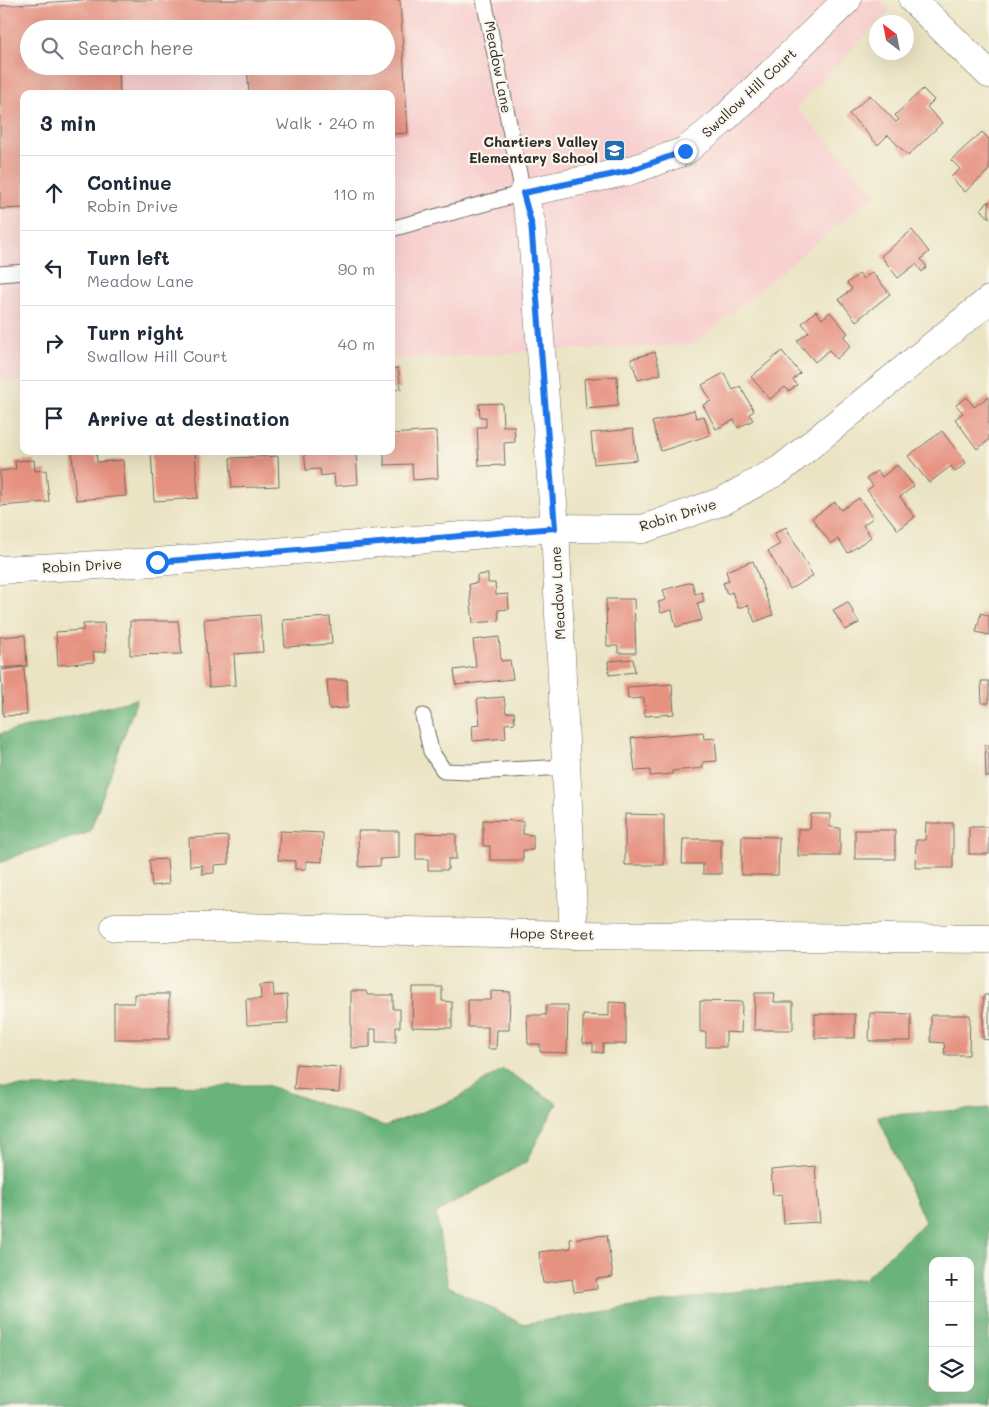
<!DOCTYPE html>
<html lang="en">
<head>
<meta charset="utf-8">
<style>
  body { margin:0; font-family:Mali,sans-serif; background:#f6f6f7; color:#1f2937 }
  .controls { position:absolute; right:15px; bottom:15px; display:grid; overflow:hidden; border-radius:10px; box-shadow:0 5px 20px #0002 }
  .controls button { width:45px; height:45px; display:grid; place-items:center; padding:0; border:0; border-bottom:1px solid #e0e1e3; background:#fff; color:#1f2937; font:25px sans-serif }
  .compass { position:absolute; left:869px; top:15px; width:45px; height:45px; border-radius:50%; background:#fff; box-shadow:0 5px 20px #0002; rotate:328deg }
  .stop { position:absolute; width:15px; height:15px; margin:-11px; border:4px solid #1a73e8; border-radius:50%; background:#fff }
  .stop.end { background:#1a73e8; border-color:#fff; box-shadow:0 1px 5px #0008 }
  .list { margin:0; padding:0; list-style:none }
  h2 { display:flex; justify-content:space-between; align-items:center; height:65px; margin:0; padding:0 20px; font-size:21px }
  h2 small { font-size:16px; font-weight:400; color:#747a83 }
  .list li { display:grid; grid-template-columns:32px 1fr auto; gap:15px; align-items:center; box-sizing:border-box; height:75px; padding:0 20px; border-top:1px solid #e0e1e3 }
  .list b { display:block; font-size:19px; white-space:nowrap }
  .list p { margin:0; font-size:16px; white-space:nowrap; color:#747a83 }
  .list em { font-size:16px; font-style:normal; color:#747a83 }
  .icon { flex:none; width:28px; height:28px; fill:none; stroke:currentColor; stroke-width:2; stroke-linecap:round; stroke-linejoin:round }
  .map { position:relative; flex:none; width:989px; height:1407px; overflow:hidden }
  .search { position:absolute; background:#fff; box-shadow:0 5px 20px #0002; left:20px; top:20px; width:375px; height:55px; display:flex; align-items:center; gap:12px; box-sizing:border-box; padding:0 18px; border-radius:28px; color:#747a83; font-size:19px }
  .panel { position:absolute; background:#fff; box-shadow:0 5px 20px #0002; left:20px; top:90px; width:375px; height:365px; border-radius:10px }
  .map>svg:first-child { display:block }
</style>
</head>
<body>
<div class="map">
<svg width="989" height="1407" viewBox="0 0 989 1407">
  <rect width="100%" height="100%" fill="#fbf7ec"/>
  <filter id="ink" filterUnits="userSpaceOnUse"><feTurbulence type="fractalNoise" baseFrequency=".02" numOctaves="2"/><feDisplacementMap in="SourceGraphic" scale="10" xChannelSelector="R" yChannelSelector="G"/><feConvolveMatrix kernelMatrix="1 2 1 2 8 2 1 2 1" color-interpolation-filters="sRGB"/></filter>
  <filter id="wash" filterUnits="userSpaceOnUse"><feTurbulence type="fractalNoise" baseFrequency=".0096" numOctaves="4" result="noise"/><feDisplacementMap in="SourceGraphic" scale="20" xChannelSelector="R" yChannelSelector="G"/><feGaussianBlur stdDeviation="1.12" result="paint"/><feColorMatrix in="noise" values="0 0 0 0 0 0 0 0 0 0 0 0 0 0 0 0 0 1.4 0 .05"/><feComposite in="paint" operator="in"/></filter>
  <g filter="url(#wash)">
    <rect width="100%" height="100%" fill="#ebe4c4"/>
    <!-- built -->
    <path fill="#f7d0cf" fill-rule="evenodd" d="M0 0H879L890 11 878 22H876V24L796 107 876 194 692 345 601 348 391 360V94H24V381L0 383ZM29 29H386V66H29Z"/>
    <!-- forest -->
    <g fill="#6ab37a" stroke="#4a6f52" fill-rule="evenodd">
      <polygon points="137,699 90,832 18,855 0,863 0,734"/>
      <path d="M503 1069 557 1103 526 1162 436 1213 448 1286 522 1324 730 1292 864 1279 925 1222 878 1116 989 1108V1407H0V1087L266 1085 385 1126 454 1100ZM933 1261H970V1388H933Z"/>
    </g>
    <g id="blocks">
      <!-- building -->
      <g fill="#e69281">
        <polygon points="82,0 400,0 408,133 391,134 391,94 249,94 247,66 386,66 386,29 29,29 29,66 163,66 163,68 119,71 120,94 24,94 24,208 0,209 0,6"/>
        <polygon points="923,89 934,100 927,107 942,123 908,156 888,135 878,145 849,114 870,95 896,122 899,120 895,115"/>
        <polygon points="982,132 989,139 989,170 965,192 951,177 960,169 951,160"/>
        <polygon points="989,201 989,218 981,209"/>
        <polygon points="912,230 929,252 921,259 927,267 922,272 916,264 898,278 881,256"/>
        <polygon points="872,272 890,294 856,321 839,299 852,289 847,283 859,274 863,279"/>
        <polygon points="816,311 822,319 830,312 848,333 844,337 851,346 836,359 829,350 815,362 797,341 809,332 802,323"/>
        <polygon points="782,351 800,373 793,380 797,385 789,391 785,387 770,399 751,377"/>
        <polygon points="655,352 661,374 638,380 631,359"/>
        <polygon points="398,368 401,389 391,390 391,369"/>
        <polygon points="724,373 733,390 740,386 754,411 749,414 753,420 738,428 734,420 716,429 703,405 711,401 702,385"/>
        <polygon points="617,376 618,406 586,409 584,379"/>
        <polygon points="989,396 989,429 988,430 989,432 989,440 977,449 955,419 963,413 956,405 967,397 974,407"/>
        <polygon points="502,403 503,426 514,426 515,442 504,443 505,465 479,466 477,427 486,427 486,417 480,417 479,404"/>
        <polygon points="694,410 696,418 704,416 710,435 661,451 652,422"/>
        <polygon points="633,429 637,460 594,464 591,433"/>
        <polygon points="436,431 438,478 413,480 412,464 384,465 384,451 391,451 391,434"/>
        <polygon points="942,431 966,463 955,472 951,466 929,483 908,456"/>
        <polygon points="92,451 96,451 97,462 123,460 126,496 76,500 72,453"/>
        <polygon points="151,451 195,451 198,498 154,501"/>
        <polygon points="304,451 356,451 358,484 335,486 334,474 321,476 320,469 306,470"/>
        <polygon points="278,456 279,486 232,488 230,458"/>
        <polygon points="34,460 35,471 46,470 49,502 0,506 0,471 16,469 15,461"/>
        <polygon points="897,465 914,486 900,497 915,517 898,530 867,490 873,486 867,478 877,471 882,477"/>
        <polygon points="859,498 873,518 863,525 871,537 848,553 838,539 831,544 812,518 835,502 841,510"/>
        <polygon points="786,527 813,576 790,589 768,551 780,544 774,534"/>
        <polygon points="753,561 773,615 755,622 748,605 738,608 732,592 727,594 723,583 729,581 726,571"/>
        <polygon points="488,574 488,583 495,583 496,595 508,594 509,609 498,610 499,621 473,623 469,584 477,583 477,575"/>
        <polygon points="692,582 695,594 702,592 704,601 697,603 702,620 676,627 672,610 661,613 658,602 666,600 663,590"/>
        <polygon points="606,599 634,599 636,653 618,653 618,646 607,646"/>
        <polygon points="848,602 859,623 845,630 833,610"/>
        <polygon points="981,613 989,616 989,635 976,632"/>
        <polygon points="260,615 263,652 234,654 236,685 209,687 204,619"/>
        <polygon points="330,617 332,644 285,647 283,620"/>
        <polygon points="130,621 178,621 182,654 130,655"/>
        <polygon points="104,623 106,652 93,652 94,662 58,665 56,632 83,630 83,624"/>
        <polygon points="25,635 27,666 0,668 0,637"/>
        <polygon points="499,637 501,661 510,660 513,679 456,685 454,670 476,667 473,640"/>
        <polygon points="633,659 635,672 609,675 608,661"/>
        <polygon points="24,667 27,715 3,716 1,670"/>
        <polygon points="327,680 347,680 348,708 329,709"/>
        <polygon points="981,681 989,681 989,703 982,703"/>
        <polygon points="672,684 674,714 645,716 644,698 628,699 627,687"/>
        <polygon points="504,697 506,713 514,712 515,723 505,724 506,738 473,741 472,726 480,725 477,699"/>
        <polygon points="703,732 704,739 715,738 717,761 703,762 703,768 672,771 672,774 650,776 650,770 635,771 631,738"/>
        <polygon points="985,745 989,745 989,777 986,777"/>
        <polygon points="625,814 664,815 664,865 625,865"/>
        <polygon points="811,814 830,814 830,827 840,828 840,856 798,856 798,829 810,829"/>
        <polygon points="483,820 523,821 523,834 533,835 533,850 523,850 523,860 490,860 490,846 483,846"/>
        <polygon points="926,823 953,823 953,868 915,868 916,840 925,840"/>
        <rect x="969" y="827" width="20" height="27"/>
        <rect x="855" y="830" width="40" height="29"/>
        <polygon points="280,831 323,833 322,862 306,861 306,869 295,869 295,861 278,860"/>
        <polygon points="358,831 399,831 399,858 380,859 380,866 359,867"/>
        <polygon points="416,833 456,834 456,859 448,859 448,870 428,870 428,859 416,859"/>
        <polygon points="228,836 229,864 214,865 214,873 202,874 202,865 190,866 189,838"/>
        <polygon points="742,836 779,837 778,875 741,875"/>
        <polygon points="683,839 721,839 721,874 703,874 703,864 682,864"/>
        <polygon points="167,859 169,884 152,886 149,860"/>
        <polygon points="273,984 274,996 287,995 288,1023 247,1025 246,999 261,999 260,985"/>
        <polygon points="413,987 442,987 442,1001 452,1002 452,1028 412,1027"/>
        <polygon points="351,991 366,991 367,995 393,995 393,1009 400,1009 400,1027 396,1027 396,1042 376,1042 376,1029 370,1029 370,1047 351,1048"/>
        <polygon points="491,991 510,992 509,1030 497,1030 496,1049 488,1049 488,1027 468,1027 468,1000 491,1000"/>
        <polygon points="755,993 775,993 774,1002 793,1002 793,1030 754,1030"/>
        <polygon points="134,994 169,994 169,1039 114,1039 114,1003 134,1003"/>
        <polygon points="984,995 989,995 989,1040 983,1039"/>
        <polygon points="700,1001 742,1002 741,1033 726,1032 726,1047 706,1047 706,1032 700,1032"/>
        <polygon points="609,1002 626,1003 626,1044 603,1044 603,1053 593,1052 593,1043 583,1043 583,1015 609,1016"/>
        <polygon points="546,1005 568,1005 567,1053 540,1052 540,1044 528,1044 527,1015 546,1015"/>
        <polygon points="870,1013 911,1014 911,1041 869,1041"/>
        <rect x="815" y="1014" width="40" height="24"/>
        <polygon points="931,1015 970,1015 969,1055 945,1055 944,1043 931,1042"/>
        <polygon points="296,1064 341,1067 339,1092 294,1089"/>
        <polygon points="815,1166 820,1222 784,1224 782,1194 773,1195 771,1170"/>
        <polygon points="607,1235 613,1277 596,1279 597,1289 574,1292 572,1279 543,1283 539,1252 571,1248 570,1239"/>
      </g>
    </g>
  </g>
  <g filter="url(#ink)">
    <use href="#blocks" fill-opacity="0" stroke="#6e6c61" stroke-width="1"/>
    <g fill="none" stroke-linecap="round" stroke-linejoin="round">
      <defs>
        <g id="lane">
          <polyline points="391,229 523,193 484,0"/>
          <polyline points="0,274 24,272"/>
          <polyline points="423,716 431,751 444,771 471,772 566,767"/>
        </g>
        <g id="street">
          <polyline points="913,0 989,74"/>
          <polyline points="0,570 157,562 555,528 643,529 723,501 781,469 989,300"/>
          <polyline points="115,927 240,927 574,935 989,939"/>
          <polyline points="574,935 555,528 531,222 523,193 629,171 685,151 721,122 847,0"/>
        </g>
      </defs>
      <!-- lane casing -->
      <use href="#lane" stroke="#6e6c61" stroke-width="17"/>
      <!-- street casing -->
      <use href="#street" stroke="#6e6c61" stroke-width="29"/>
      <!-- lane -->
      <use href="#lane" stroke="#fff" stroke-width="15"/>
      <!-- street -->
      <use href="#street" stroke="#fff" stroke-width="28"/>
    </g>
  </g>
  <g fill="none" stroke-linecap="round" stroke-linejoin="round" filter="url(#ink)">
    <!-- route -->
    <polyline stroke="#1a73e8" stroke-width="6" points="157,562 555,528 531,222 523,193 629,171 685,151"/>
  </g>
  <!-- icons -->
  <defs>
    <symbol id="school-square" viewBox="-11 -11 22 22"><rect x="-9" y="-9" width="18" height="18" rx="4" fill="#1f6fb2" stroke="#fbf7ec"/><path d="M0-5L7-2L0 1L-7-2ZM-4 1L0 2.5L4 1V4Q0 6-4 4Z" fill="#fff"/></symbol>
  </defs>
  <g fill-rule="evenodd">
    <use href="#school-square" x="602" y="138" width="25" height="25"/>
  </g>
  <g text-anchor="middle" stroke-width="4.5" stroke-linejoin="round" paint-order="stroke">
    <!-- street labels -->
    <g font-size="14" fill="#2b2b2b" stroke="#fbf7ec">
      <text transform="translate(498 67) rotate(79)" y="5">Meadow Lane</text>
      <text transform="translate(749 93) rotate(-43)" y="5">Swallow Hill Court</text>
      <text transform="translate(678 515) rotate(-17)" y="5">Robin Drive</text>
      <text transform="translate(82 566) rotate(-3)" y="5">Robin Drive</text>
      <text transform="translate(558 593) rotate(-93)" y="5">Meadow Lane</text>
      <text transform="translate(552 934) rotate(1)" y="5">Hope Street</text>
    </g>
    <!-- poi labels -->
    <g font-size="14" font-weight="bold" fill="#2b2b2b" stroke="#fbf7ec" text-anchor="end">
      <text x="598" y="147">Chartiers Valley<tspan x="598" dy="16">Elementary School</tspan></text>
    </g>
  </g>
</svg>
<div class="controls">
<button>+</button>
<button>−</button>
<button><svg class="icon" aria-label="layers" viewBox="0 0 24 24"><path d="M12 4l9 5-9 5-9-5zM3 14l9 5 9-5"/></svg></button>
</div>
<svg class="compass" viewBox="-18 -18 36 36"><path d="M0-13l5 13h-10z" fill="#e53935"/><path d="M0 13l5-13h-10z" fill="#747a83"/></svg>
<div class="stop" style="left:157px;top:562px"></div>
<div class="stop end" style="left:685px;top:151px"></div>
<div class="search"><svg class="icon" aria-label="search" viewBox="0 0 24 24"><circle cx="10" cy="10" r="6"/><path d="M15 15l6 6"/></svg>Search here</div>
<section class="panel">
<h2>3 min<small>Walk · 240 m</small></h2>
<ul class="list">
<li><svg class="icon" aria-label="ahead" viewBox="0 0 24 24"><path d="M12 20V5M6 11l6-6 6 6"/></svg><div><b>Continue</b><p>Robin Drive</p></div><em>110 m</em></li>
<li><svg class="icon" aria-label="left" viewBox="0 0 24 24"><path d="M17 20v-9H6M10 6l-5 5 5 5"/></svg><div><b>Turn left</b><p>Meadow Lane</p></div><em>90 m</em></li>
<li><svg class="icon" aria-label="right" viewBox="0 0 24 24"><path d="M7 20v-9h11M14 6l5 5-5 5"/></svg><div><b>Turn right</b><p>Swallow Hill Court</p></div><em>40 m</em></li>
<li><svg class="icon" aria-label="arrive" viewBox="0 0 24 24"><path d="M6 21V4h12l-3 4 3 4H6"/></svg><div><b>Arrive at destination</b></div></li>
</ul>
</section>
</div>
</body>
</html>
